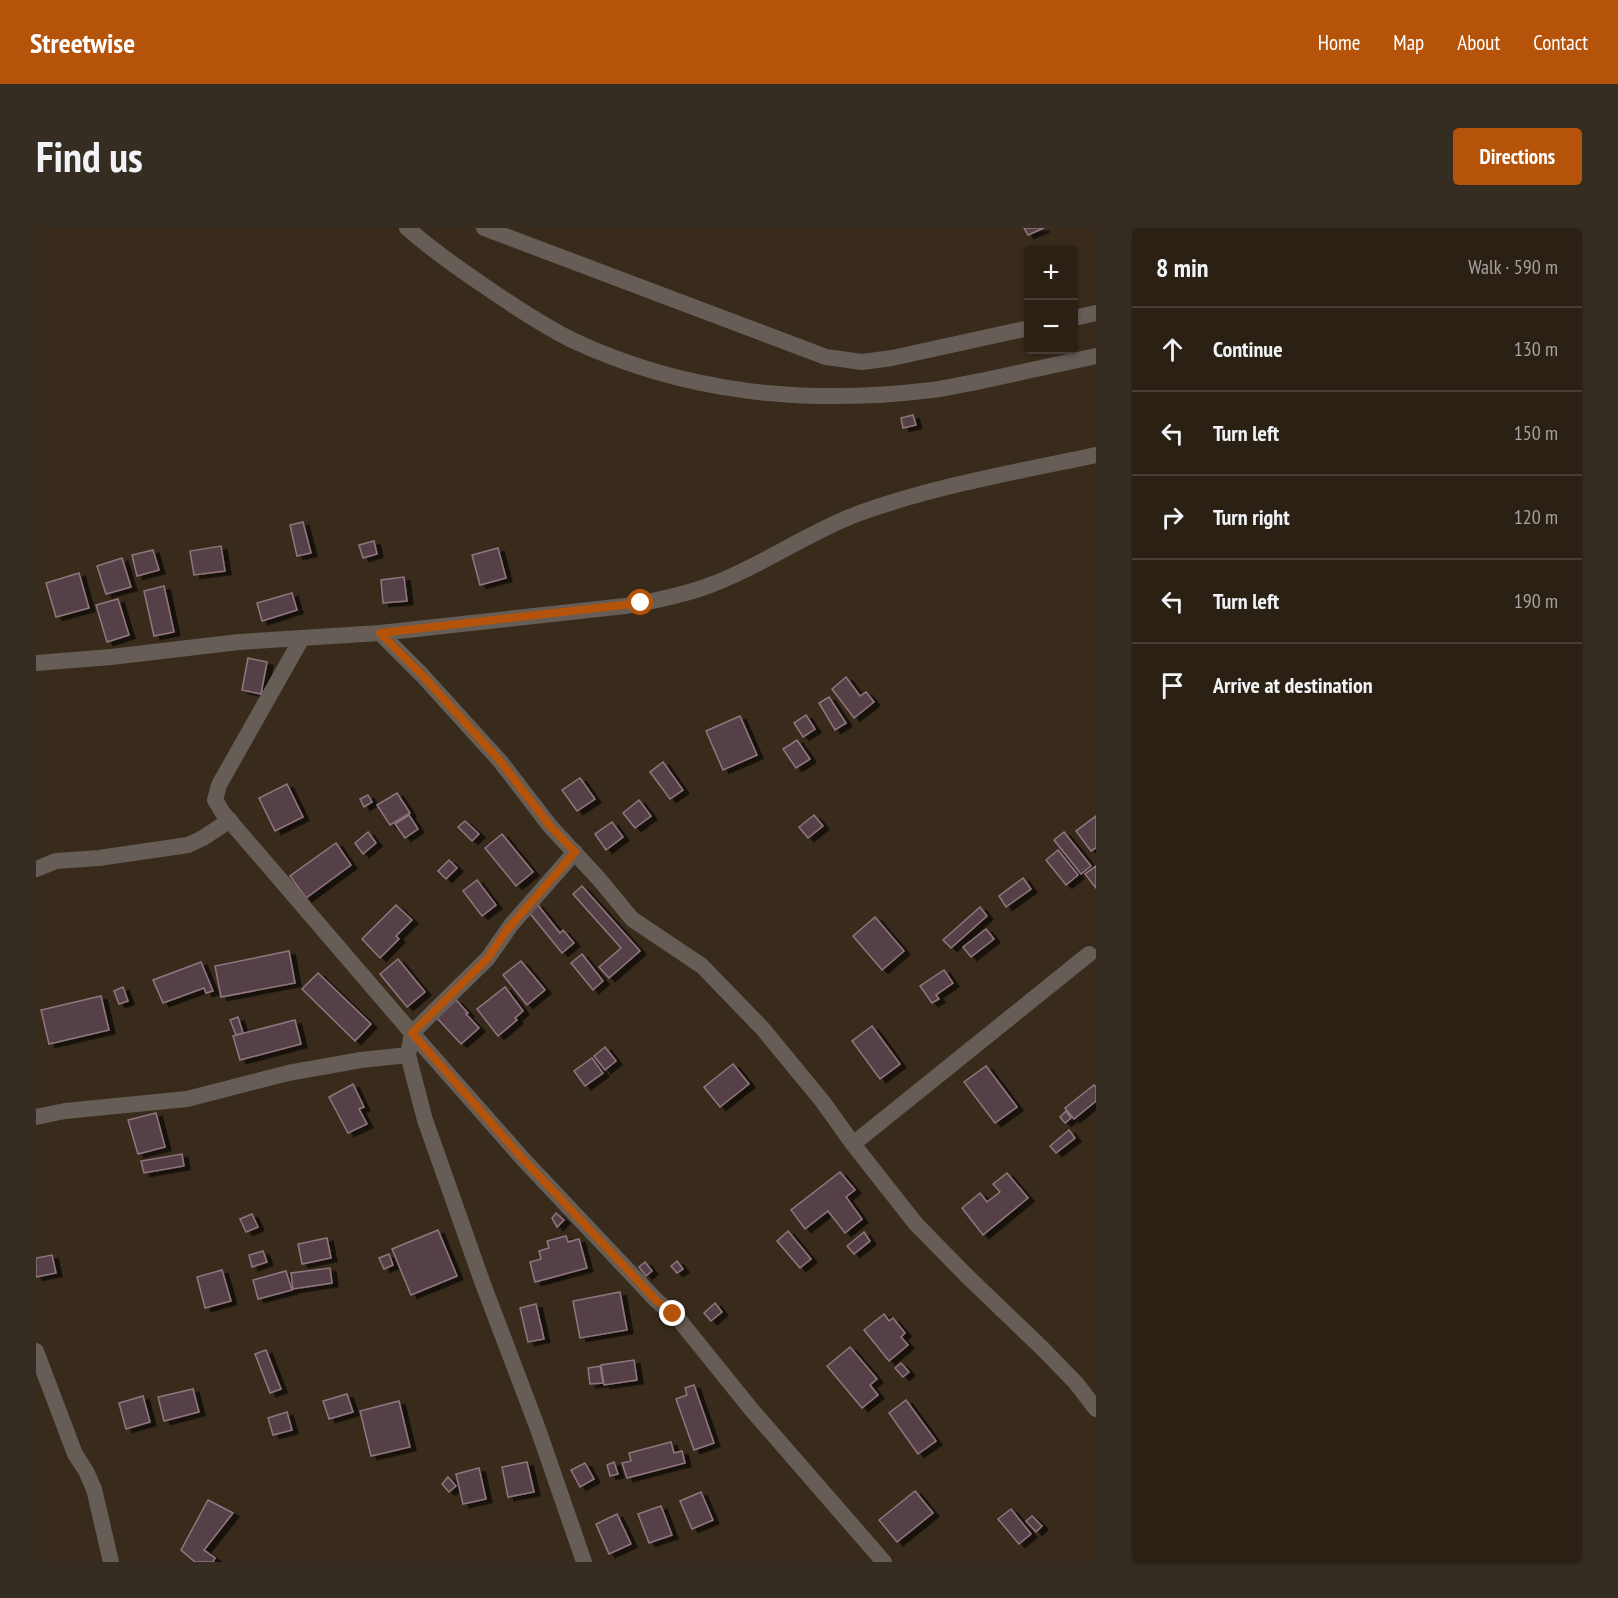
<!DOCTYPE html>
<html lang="en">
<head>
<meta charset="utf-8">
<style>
  body { margin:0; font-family:"PT Sans Narrow",sans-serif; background:#362d22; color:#f1f3f6 }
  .controls { position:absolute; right:18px; top:18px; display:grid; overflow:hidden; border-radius:6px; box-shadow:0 2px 4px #0004 }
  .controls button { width:54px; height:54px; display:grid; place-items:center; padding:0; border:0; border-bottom:2px solid #463e34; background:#2a2014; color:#f1f3f6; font:30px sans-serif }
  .stop { position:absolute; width:18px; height:18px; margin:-14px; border:4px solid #b45309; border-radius:50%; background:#fff }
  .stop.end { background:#b45309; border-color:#fff; box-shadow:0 2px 6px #0008 }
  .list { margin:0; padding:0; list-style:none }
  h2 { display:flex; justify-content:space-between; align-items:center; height:78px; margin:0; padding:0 24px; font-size:26px }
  h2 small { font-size:20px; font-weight:400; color:#a5a3a0 }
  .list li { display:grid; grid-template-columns:39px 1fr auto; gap:18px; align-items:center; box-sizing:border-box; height:84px; padding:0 24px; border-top:2px solid #463e34 }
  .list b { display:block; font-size:22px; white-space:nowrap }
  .list em { font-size:20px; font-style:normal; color:#a5a3a0 }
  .icon { flex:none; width:33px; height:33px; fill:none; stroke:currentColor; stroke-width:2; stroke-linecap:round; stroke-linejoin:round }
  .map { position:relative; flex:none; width:1060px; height:1334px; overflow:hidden; border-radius:6px }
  header { display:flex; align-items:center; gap:36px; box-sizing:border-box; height:84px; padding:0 30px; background:#b45309; color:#fff }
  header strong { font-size:28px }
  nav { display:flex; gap:33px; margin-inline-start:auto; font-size:21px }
  .intro { display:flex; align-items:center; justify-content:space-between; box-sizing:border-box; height:144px; padding:0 36px }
  h1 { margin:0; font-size:42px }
  .button { padding:15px 27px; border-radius:6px; background:#b45309; color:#fff; font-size:21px; font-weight:700 }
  main { display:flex; gap:36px; padding:0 36px }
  aside { flex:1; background:#2a2014; border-radius:6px; box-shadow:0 2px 4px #0004 }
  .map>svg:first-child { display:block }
</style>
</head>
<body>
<header>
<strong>Streetwise</strong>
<nav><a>Home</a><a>Map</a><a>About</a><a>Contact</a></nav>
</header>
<div class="intro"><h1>Find us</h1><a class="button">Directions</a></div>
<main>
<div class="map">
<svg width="1060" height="1334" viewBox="0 0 1060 1334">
  <defs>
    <filter id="shadow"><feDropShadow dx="6" dy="3.5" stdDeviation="0" flood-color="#0009"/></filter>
  </defs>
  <rect width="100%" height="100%" fill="#382b1b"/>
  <!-- building -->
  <g fill="#553f46" stroke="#90767f" stroke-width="1.5" filter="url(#shadow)">
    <polygon points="988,0 1008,0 992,7"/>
    <polygon points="877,187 880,197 867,200 865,190"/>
    <polygon points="267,294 275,325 261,328 254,297"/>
    <polygon points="338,313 341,326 327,330 323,317"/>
    <polygon points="185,318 189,343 158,347 154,323"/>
    <polygon points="462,320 470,350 444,357 436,327"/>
    <polygon points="117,322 123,342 101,348 96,327"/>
    <polygon points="86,330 95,359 70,366 61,338"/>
    <polygon points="43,345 53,380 20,389 10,355"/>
    <polygon points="368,349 371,373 347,375 345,352"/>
    <polygon points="128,358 138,404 118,408 108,363"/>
    <polygon points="256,365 261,382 226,393 221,375"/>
    <polygon points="82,371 93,407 71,414 60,377"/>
    <polygon points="212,430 231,434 225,466 206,462"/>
    <polygon points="810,449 824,468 830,464 838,474 818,490 796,461"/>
    <polygon points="793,469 810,495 799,502 783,475"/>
    <polygon points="770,487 779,501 767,509 758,495"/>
    <polygon points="704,488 721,527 687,542 670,503"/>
    <polygon points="761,512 774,531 760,540 747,521"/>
    <polygon points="627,534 647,562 634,571 614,544"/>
    <polygon points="544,550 559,571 541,583 526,562"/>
    <polygon points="251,556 267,589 239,603 223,570"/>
    <polygon points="361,565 374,585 354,597 341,577"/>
    <polygon points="332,567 336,574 328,579 324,571"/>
    <polygon points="603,572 615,588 599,600 587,585"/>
    <polygon points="373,587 382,601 369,610 359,596"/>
    <polygon points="778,587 787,598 772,610 763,599"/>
    <polygon points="1060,588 1060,620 1055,623 1040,603"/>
    <polygon points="429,593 443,606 436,613 422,599"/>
    <polygon points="576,594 587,609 570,622 559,606"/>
    <polygon points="332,604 340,615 327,626 319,615"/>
    <polygon points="1028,604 1055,638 1045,646 1018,612"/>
    <polygon points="466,606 497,644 480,658 449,620"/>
    <polygon points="300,615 315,637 270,670 254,648"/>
    <polygon points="1022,622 1042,647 1030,657 1010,632"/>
    <polygon points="413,632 421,640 410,651 402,643"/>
    <polygon points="1060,638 1060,660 1049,646"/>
    <polygon points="987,650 995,661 970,679 963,668"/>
    <polygon points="441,652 460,677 446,688 427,663"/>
    <polygon points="546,658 604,723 573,750 563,739 585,720 537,666"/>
    <polygon points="501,676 524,705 527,702 538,715 526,725 492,683"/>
    <polygon points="360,677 376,692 360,708 363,711 344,730 326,711"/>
    <polygon points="944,679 951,688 915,720 907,712"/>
    <polygon points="839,689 868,723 846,742 817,708"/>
    <polygon points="950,701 958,711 935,729 927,719"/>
    <polygon points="253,723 259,755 185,769 179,738"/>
    <polygon points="546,726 567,753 557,762 535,735"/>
    <polygon points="362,731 389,764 371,779 344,746"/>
    <polygon points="485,733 509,762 491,777 467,747"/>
    <polygon points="165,734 177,763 170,765 168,760 127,775 117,752"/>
    <polygon points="908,742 917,755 900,767 903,771 896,775 884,758"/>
    <polygon points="282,745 335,796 319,813 266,761"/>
    <polygon points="87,759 92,773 83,776 78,763"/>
    <polygon points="469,759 487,783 479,790 481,792 462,808 441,781"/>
    <polygon points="65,768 73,802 13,816 5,782"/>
    <polygon points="420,772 432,785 430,786 443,800 425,816 401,790"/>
    <polygon points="202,789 207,805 200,807 194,792"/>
    <polygon points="259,792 265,816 204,832 197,808"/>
    <polygon points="836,798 864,836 844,851 816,813"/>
    <polygon points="569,819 580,833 569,842 558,828"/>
    <polygon points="556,830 567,845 549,858 538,843"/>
    <polygon points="697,836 713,856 684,879 668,859"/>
    <polygon points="950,838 981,879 959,895 928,854"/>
    <polygon points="317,856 328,879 323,881 331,896 312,905 293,869"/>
    <polygon points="1058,857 1060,859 1060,873 1038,891 1029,880"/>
    <polygon points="1030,883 1035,890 1029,895 1024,889"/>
    <polygon points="120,885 129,919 102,926 92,892"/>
    <polygon points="1033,902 1039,910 1020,925 1014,918"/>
    <polygon points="146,926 148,938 108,945 105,933"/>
    <polygon points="804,944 819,962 810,969 826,991 809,1005 792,983 769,1001 755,982"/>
    <polygon points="971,945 992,970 947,1007 926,980 944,965 951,974 964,964 957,956"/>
    <polygon points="520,985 528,992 521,999 516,990"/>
    <polygon points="216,986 222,999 210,1004 204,991"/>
    <polygon points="402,1002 421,1048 375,1067 356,1021"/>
    <polygon points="752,1003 775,1031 764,1040 741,1013"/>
    <polygon points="828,1004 834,1013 818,1026 811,1018"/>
    <polygon points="530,1008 532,1014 543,1011 551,1040 499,1054 494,1034 505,1031 503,1023 513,1020 511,1013"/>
    <polygon points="291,1010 295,1030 266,1036 262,1016"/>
    <polygon points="227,1023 231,1034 216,1039 213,1027"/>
    <polygon points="353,1026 357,1037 348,1041 343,1030"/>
    <polygon points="16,1027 20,1045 0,1049 0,1030"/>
    <polygon points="641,1033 647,1041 641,1045 635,1038"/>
    <polygon points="609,1034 616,1043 610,1048 603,1039"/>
    <polygon points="294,1040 296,1055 257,1061 255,1045"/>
    <polygon points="186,1042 195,1073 169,1080 161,1049"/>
    <polygon points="250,1043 256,1062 222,1071 217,1052"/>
    <polygon points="584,1064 591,1102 544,1110 537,1073"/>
    <polygon points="679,1075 686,1084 675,1093 668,1085"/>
    <polygon points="500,1076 508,1111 492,1114 484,1080"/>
    <polygon points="848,1086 853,1093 857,1090 869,1105 865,1109 872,1117 853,1133 828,1102"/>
    <polygon points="814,1119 841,1151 834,1157 842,1167 826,1180 791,1138"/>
    <polygon points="230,1122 245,1161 234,1165 219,1126"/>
    <polygon points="598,1132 601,1152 568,1157 565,1137"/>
    <polygon points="865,1135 873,1144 867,1149 859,1140"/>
    <polygon points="564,1138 567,1155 554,1156 552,1140"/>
    <polygon points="658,1157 678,1215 658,1222 640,1171 651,1167 649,1160"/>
    <polygon points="157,1161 163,1184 128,1193 122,1169"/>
    <polygon points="311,1166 317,1184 293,1191 287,1173"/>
    <polygon points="107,1168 114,1194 90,1201 83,1175"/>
    <polygon points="870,1172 900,1213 882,1226 853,1185"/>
    <polygon points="363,1173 374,1219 335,1228 324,1183"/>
    <polygon points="251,1184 256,1202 237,1207 232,1190"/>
    <polygon points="635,1214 638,1225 646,1223 649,1235 591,1250 586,1235 595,1233 593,1225"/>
    <polygon points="491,1234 498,1264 472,1269 466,1239"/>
    <polygon points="578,1234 582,1246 574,1248 571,1237"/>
    <polygon points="549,1235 558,1251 544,1259 535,1242"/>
    <polygon points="443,1240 450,1271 427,1276 420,1246"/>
    <polygon points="412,1249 420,1258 413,1264 406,1256"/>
    <polygon points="879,1263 897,1285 861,1314 843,1292"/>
    <polygon points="665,1264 677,1292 656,1301 644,1273"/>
    <polygon points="172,1272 197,1285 168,1322 179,1330 177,1334 159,1334 145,1322"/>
    <polygon points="625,1278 636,1307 613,1315 602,1286"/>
    <polygon points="975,1281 995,1306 983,1316 962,1291"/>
    <polygon points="581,1286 595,1316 573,1326 560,1296"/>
    <polygon points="996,1288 1006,1298 1000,1304 990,1293"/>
  </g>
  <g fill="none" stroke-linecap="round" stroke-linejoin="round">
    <!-- minor -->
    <g stroke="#655d56" stroke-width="16">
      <path d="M371 0C394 20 419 38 444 55 473 75 504 96 536 112 651 166 771 177 896 162 912 160 928 156 945 153 983 145 1022 136 1060 128"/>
      <polyline points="448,0 790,129 826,134 856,130 993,100"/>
      <polyline points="1038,90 1060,85"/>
      <polyline points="344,405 386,447 464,533 514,598 563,651 596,691 666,738 727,801 787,874 817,916 880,996 932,1049 1006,1120 1040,1155 1060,1181"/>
      <path d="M0 435 75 429 203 414 344 405 589 378C619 373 649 367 677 356 727 337 771 305 821 286 898 258 980 244 1060 227"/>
      <polyline points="539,624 475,697 452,730 376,805 487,931 620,1072 644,1093 715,1181 848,1334"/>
      <polyline points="0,641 20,633 63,630 152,617 167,610 194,592"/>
      <polyline points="372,827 389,892 447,1056 502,1201 548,1334"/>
      <polyline points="0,889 29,883 151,871 252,845 325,832 372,827 376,805 187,585 179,572 183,557 266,410"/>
      <polyline points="817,916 1053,726"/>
      <polyline points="0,1123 39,1226 50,1243 58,1261 75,1334"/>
    </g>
  </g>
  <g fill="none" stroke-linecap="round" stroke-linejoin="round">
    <!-- route -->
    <polyline stroke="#b45309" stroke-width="8" points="605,375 344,405 386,447 464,533 514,598 539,624 470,703 452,730 376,805 487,931 620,1072 637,1086"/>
  </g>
</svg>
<div class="controls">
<button>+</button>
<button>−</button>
</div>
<div class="stop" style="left:605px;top:375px"></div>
<div class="stop end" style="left:637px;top:1086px"></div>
</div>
<aside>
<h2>8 min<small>Walk · 590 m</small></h2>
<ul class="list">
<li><svg class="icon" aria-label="ahead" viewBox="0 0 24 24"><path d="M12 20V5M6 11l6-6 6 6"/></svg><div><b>Continue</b></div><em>130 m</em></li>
<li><svg class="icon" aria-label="left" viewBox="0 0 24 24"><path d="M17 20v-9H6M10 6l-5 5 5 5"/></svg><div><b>Turn left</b></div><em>150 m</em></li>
<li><svg class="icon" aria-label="right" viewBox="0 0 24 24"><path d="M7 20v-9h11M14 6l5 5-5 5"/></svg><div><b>Turn right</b></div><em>120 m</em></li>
<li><svg class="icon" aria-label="left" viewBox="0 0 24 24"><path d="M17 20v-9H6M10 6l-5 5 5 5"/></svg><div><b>Turn left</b></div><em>190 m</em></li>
<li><svg class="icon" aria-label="arrive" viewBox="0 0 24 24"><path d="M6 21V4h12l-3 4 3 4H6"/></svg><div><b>Arrive at destination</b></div></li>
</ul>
</aside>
</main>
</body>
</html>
